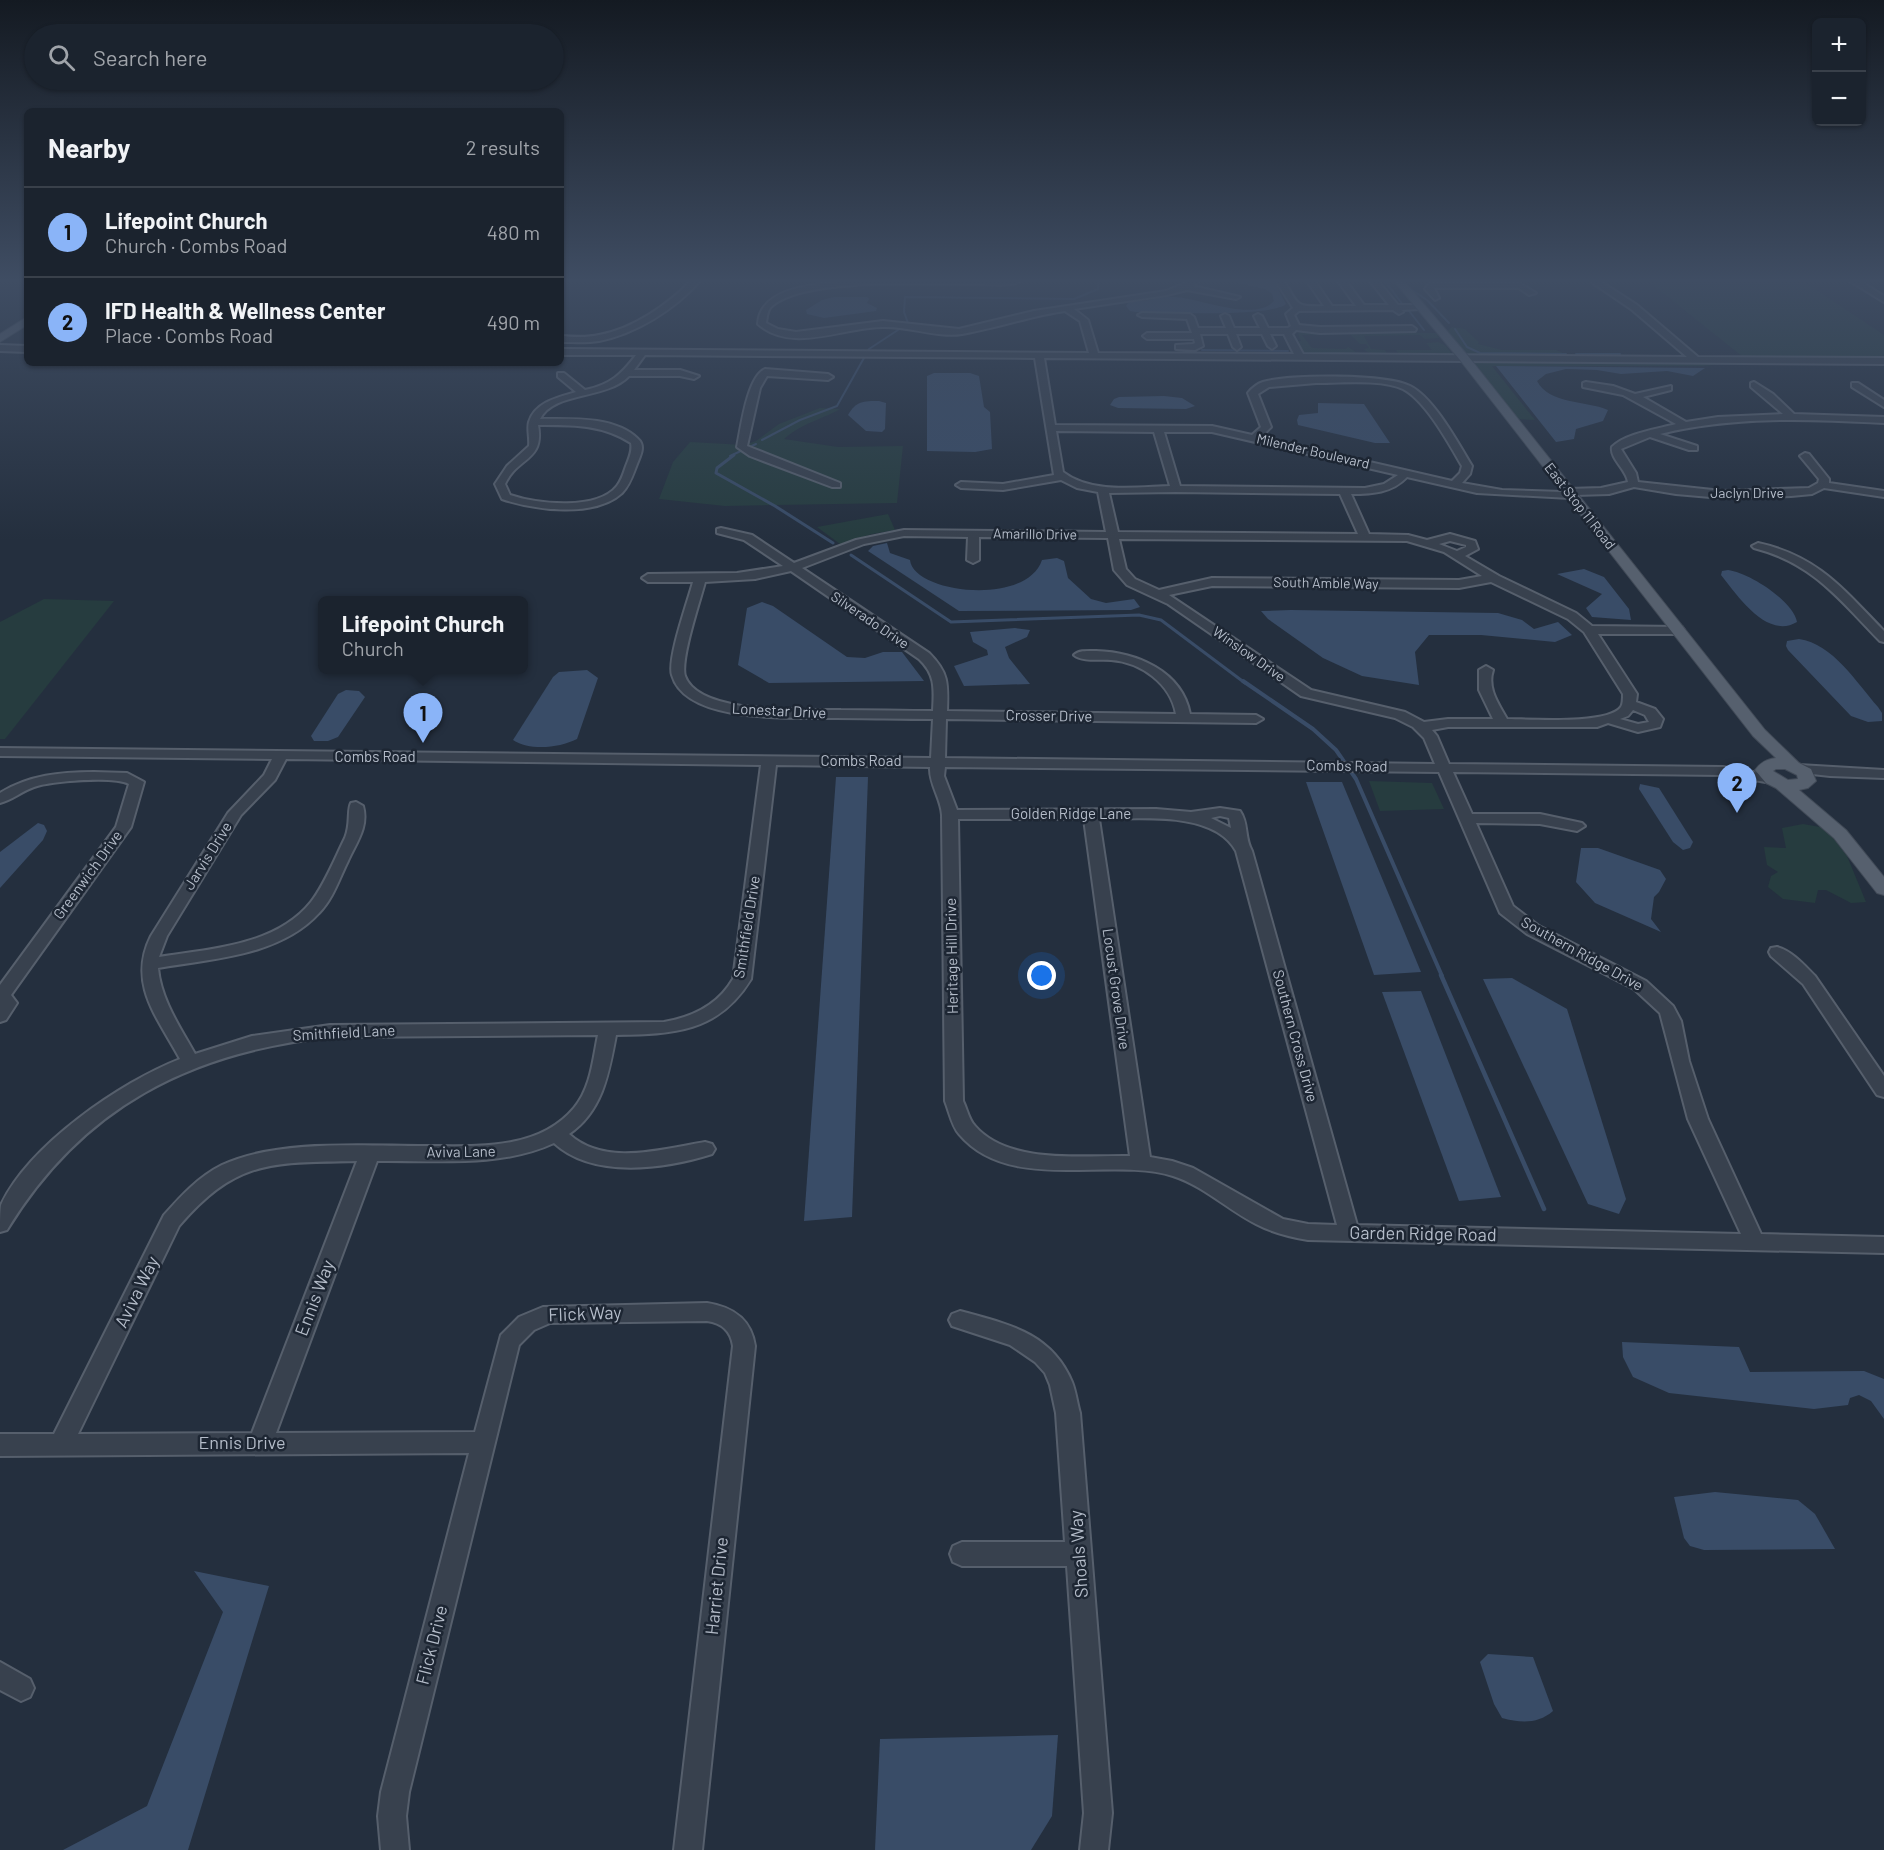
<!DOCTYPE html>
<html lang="en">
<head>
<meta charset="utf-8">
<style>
  body { margin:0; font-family:Barlow,sans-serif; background:#282f3a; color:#f1f3f6 }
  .controls { position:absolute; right:18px; top:18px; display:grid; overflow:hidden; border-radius:9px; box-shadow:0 2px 4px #0004 }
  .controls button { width:54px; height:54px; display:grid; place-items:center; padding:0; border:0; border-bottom:2px solid #39404a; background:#1b232e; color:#f1f3f6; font:30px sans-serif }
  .you { position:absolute; left:1042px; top:976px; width:21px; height:21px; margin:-15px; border:4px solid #fff; border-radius:50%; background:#1a73e8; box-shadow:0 0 0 9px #1a73e833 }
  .badge { display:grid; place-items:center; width:39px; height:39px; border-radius:50%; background:#8ab4f8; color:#111; font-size:20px; font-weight:700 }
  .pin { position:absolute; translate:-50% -50px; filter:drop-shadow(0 2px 3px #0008) }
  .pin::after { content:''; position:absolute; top:32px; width:21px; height:18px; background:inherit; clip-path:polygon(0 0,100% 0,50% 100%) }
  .popup { position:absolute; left:318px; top:596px; width:210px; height:78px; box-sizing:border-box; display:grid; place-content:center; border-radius:9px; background:#1b232e; filter:drop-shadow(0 2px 4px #0005); font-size:20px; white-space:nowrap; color:#a0a4aa }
  .popup b { font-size:22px; color:#f1f3f6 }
  .popup::after { content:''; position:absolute; left:50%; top:100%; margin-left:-12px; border:12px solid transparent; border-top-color:#1b232e }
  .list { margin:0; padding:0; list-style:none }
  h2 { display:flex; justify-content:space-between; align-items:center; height:78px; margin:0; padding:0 24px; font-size:26px }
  h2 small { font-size:20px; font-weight:400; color:#a0a4aa }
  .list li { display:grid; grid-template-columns:39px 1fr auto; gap:18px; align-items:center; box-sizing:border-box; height:90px; padding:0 24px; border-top:2px solid #39404a }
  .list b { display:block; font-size:22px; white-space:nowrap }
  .list p { margin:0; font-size:20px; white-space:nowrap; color:#a0a4aa }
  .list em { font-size:20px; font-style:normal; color:#a0a4aa }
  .icon { flex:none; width:33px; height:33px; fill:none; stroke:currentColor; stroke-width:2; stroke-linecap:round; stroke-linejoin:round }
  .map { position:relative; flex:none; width:1884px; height:1850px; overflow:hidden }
  .search { position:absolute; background:#1b232e; box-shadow:0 2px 4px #0004; left:24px; top:24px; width:540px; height:66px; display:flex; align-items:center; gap:15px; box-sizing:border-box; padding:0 21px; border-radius:33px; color:#a0a4aa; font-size:22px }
  .panel { position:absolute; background:#1b232e; box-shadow:0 2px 4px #0004; left:24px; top:108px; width:540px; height:258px; border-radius:9px }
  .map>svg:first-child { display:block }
</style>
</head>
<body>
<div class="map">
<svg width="1884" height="1850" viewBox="0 0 1884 1850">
  <rect width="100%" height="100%" fill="#242f3e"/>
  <!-- green -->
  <g fill="#263c3f">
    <polygon points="1648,281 1803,281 1884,335 1884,358 1743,357"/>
    <polygon points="1452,327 1465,329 1479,342 1478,344 1502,350 1556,350 1567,355 1467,354 1447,331"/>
    <path d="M1300 332 1436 333 1439 338 1425 339 1420 335 1364 336 1371 349 1385 350 1387 354C1380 356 1369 355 1364 349L1369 348 1366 344H1360L1350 334 1302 335 1312 348 1346 349 1348 347 1356 352C1342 357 1314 357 1300 351L1295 341H1301L1298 334Z"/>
    <polygon points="1438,342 1446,346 1452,354 1400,355 1396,350 1432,350 1426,343"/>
    <polygon points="1475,361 1737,362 1704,366 1492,366 1535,420 1516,419 1475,364"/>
    <path d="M820 408 840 409C819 421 804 422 784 439L838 447 903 446 897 503 725 506 659 499 673 462 690 442 744 445 756 441 779 424Z"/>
    <polygon points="888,514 895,530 872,534 840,544 817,527"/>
    <polygon points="44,599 114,601 5,739 0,739 0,622"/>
    <polygon points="1369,781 1432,783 1444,809 1380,811"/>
    <polygon points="1803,824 1826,828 1847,856 1866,902 1851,903 1826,890 1818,890 1815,903 1783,899 1768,887 1771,876 1778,872 1767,865 1764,847 1786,848 1782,828"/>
  </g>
  <!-- water -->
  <g fill="#394c67">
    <path d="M1232 281H1274L1286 304C1272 317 1161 313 1136 312L1130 311 1126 306C1130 299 1134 301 1142 301 1153 300 1163 296 1174 297 1197 297 1254 323 1274 301L1272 294 1267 290Z"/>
    <polygon points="834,297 867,297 869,299 867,303 877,308 876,311 824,318 807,314 806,310 822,300"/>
    <path d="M1496 366 1705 368 1693 376 1667 371 1621 374 1597 370 1566 369 1546 374 1537 381C1550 405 1585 400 1608 410L1603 421 1576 429 1574 439 1556 442Z"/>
    <polygon points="934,373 970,373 979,376 984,407 990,412 992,449 975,452 927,451 927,376"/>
    <polygon points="1164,396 1182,398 1195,406 1186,409 1118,408 1110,405 1114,399 1119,397"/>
    <path d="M879 401 886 403 885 429 882 432 866 431 848 415C856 401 863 401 879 401Z"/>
    <polygon points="1318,403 1364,404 1390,443 1375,443 1298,425 1297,420 1299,415 1318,413"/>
    <path d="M887 543 890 553 910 560C913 593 1026 607 1042 560L1057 558 1064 561 1068 578 1091 599 1106 603 1134 599 1140 607 1131 610 959 611 868 551 873 546Z"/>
    <polygon points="1584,569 1604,577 1629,609 1631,620 1592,617 1586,608 1602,594 1557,574"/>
    <path d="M1728 570C1750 573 1793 601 1797 622 1767 640 1737 595 1721 575L1722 571Z"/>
    <polygon points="762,602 773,606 847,657 865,658 883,652 902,652 924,681 769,683 738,665 747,608"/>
    <polygon points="1291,610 1498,613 1522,620 1534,629 1558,622 1572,635 1555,642 1481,635 1429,635 1415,652 1419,685 1362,676 1323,658 1268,619 1261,611"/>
    <polygon points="1015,628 1030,630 1027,637 1005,647 1009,658 1030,684 964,686 954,666 988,655 987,650 973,642 970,632"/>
    <path d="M1799 639C1833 644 1856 682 1878 707L1882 713V721L1868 722 1851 716 1788 650 1786 646 1787 641Z"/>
    <path d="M587 670 598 678 577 739C559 748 530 751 513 740L553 677 559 672Z"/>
    <polygon points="346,690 359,691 365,697 338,737 328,741 314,741 311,736 338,694"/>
    <polygon points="836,777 868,777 852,1217 804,1221"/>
    <polygon points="1306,782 1342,782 1421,972 1374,975"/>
    <polygon points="1640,784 1659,788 1693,842 1690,848 1683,850 1673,842 1639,789"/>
    <polygon points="38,823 44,825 47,831 43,840 0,888 0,852"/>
    <polygon points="1581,848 1598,848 1660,870 1666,879 1659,892 1654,897 1651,919 1661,932 1595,903 1576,882"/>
    <polygon points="1512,978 1567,1009 1626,1199 1619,1214 1588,1204 1483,979"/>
    <polygon points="1421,991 1501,1197 1459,1201 1382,992"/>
    <polygon points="1622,1342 1739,1347 1750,1372 1864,1371 1884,1379 1884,1419 1871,1401 1859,1395 1850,1398 1848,1405 1814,1409 1669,1393 1633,1377 1623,1357"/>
    <polygon points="1715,1492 1798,1500 1815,1514 1835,1549 1704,1550 1690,1546 1684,1538 1674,1497"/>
    <polygon points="194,1571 269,1586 188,1850 63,1850 147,1806 223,1612"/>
    <path d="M1488 1654 1533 1657 1553 1711C1538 1724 1521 1723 1502 1718L1494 1704 1480 1662Z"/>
    <polygon points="1058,1735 1052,1816 1031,1850 875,1850 880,1739"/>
  </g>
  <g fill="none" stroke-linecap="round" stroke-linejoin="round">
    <!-- stream-far3 -->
    <g stroke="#394c67" stroke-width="2">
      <polyline points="1385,281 1403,305"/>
      <polyline points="1412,290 1427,300 1449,323"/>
      <polyline points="1409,311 1424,330"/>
      <polyline points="908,323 904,312 905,297 1074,299 1098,289 1098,281"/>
      <polyline points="1455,329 1467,347 1480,353 1566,354"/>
      <polyline points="1202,350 1288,351"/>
      <polyline points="1576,354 1620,354"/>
      <polyline points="762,440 800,420 837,406 869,349 901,328"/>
      <polyline points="730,456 756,444"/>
    </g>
    <!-- stream-far2 -->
    <g stroke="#394c67" stroke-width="3">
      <polyline points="734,455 717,468 716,473 775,506 833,543"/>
      <polyline points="851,555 951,622 1139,615 1161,620 1245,683"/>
    </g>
    <!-- stream-far1 -->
    <polyline stroke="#394c67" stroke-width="4" points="1243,681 1313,729 1336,750 1356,779 1442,976"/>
    <!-- stream -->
    <polyline stroke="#394c67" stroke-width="4.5" points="1441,975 1544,1209"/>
    <defs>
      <g id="minor">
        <path d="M691 281H700C675 309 636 334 599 341 587 343 573 342 561 342V336C573 337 586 338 599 335 633 329 667 305 691 281Z"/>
        <path d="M850 281H1021C1010 287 989 284 976 284 931 284 804 277 772 306 767 310 767 317 766 323L778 329 796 332 883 321 959 329 1034 311 1166 291 1190 281H1199L1193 286 1240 297 1236 299 1187 290 1167 295 1074 309 1088 320 1098 353 1294 354 1284 334H1270L1276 346 1272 349 1268 346 1262 334H1236L1241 347 1237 350 1233 347 1228 334H1200L1203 346 1195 350 1176 349V345L1193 344 1195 343 1194 339H1147L1143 336 1147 333H1192L1187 319 1142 317 1138 315 1142 313 1190 314 1194 317 1198 328H1226L1221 316 1225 314 1229 316 1234 328H1260L1254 316 1258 314 1262 316 1268 328H1288L1291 326 1286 314 1293 308 1276 281H1284C1299 305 1294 307 1324 306L1307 281H1315L1332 306H1356L1338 281H1346L1364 305H1389L1370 281H1378L1398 305H1420L1424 307 1420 309 1402 310 1403 312 1399 314 1393 310 1299 311 1294 315 1299 325 1320 327 1412 326 1416 329 1415 331 1320 333 1296 330 1292 334 1303 354 1687 357 1631 309 1590 281H1600L1637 305 1698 357 1884 358V364L1044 358 1055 425 1212 426 1252 435 1261 427 1248 393C1252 388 1257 384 1263 382 1289 374 1387 374 1410 386 1434 398 1458 443 1472 466L1470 474 1462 483 1502 490 1563 492 1568 489 1601 488 1628 482C1626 469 1610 459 1612 447 1626 433 1658 429 1676 424L1623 395 1583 387V383L1586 382 1613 386 1635 394 1671 386V390L1643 397 1686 422 1718 417 1783 414 1751 387V383L1754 382 1773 394 1794 414 1884 417V423C1809 419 1734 416 1660 434L1697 446V450H1689L1650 437 1621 449 1636 473 1638 482 1722 491 1809 488 1818 483 1819 479 1800 456 1805 453 1809 454 1829 479V483L1884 491V497L1824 488 1812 494 1791 496 1722 498 1676 494 1634 487 1609 494 1575 495 1570 498 1477 493 1407 477C1392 493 1372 494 1351 494L1369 534 1408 535 1427 540 1450 534 1475 541 1478 549 1465 556 1499 576 1576 613 1592 626 1682 627 1684 630 1678 634H1598L1637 694 1636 702 1655 709 1663 719 1660 727 1638 732 1608 723 1597 727H1448L1432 730 1437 736 1449 764 1723 767 1777 776 1779 779 1777 782 1772 783 1723 775 1453 772 1472 814H1540L1582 823 1585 826 1577 831 1540 824 1476 823 1513 906 1539 926 1646 981 1673 1006 1681 1021 1689 1061 1708 1119 1761 1234 1884 1237V1253L1308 1240C1290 1237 1273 1233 1256 1224 1228 1210 1204 1186 1173 1176 1110 1156 1009 1194 959 1134 952 1126 949 1111 945 1101L942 815C941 798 929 784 930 767L776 765 751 979C718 1033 673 1034 616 1035 609 1072 603 1111 569 1134 605 1167 662 1149 705 1142L712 1144 715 1149 712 1154C665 1169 593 1179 554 1143 500 1168 435 1160 377 1161L276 1433 475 1432 501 1335 519 1317 543 1307 707 1303C733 1307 751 1319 755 1346L702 1850H674L733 1346C731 1331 722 1323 707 1321L550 1323 534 1330 519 1345 409 1792 406 1816 409 1850H381L378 1816 381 1792 469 1453 0 1456V1434H54L164 1215C181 1196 198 1177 222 1165 278 1139 364 1146 425 1146 476 1146 538 1151 574 1108 591 1088 593 1059 598 1035L330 1037C190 1052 82 1107 7 1230L0 1232C0 1224 0 1212 1 1205 29 1145 121 1082 180 1059 158 1018 127 984 151 936L228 813 264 775 272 759 0 756V748L931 758 933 719C900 719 868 718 836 718 797 717 686 725 672 675 667 659 688 601 693 582H648L642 578 648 574 737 573 783 566 744 540 717 533V529L721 528 752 535 794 563 856 540 904 530 1106 532 1098 492 1077 488 1061 480 1003 490 961 488 956 485 961 482 1003 484 1054 475 1035 358 645 355 634 370H680L699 376 694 379 680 376H629C606 400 554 391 540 419 570 419 615 416 638 439 646 446 640 456 637 464 633 474 630 485 622 493 595 518 535 510 502 499L495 484 507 466 529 446C530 438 527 429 529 422 535 402 559 397 576 392L558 377V373H564L585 390C610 385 622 374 636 355H561V349L1089 353 1080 321 1065 311C1030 316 997 328 962 334 938 338 908 326 883 327 844 327 792 354 758 324 760 285 821 284 850 281ZM1316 383C1339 383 1383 379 1403 389 1426 401 1449 444 1462 466L1460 473 1452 481 1261 437 1271 427 1258 394 1269 387ZM538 425C571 425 602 424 631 443 633 452 628 460 625 469 623 475 621 481 617 486 597 511 537 504 510 495L505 484C517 457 545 461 538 425ZM1056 431 1154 432 1170 486C1136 487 1092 494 1063 472ZM1164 432H1212L1398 475 1384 484 1365 488 1180 486ZM1176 492 1340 494 1358 534 1118 532 1109 493ZM904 536 968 537 967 560 973 563 979 560V537L1108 538 1114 570 1127 585 1168 604 1301 696 1395 718 1413 727 1424 738 1435 764 945 758 946 719 1256 723 1263 719 1256 715 1190 714C1182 671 1136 652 1096 651 1088 651 1079 650 1074 655 1082 662 1100 659 1111 660 1141 662 1171 684 1176 714L947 711C948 684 949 673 929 653L802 568 864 544ZM1119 539 1407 541 1444 552 1482 576 1459 580 1212 578 1159 590 1135 579 1126 569ZM1450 541 1466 545V547L1457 551 1439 544ZM791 571 919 659C936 675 934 689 933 711 902 711 872 710 841 710 807 709 699 716 685 676 680 660 700 601 705 582L755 579ZM1491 582 1568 619 1584 632 1623 694C1623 699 1623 704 1621 707 1608 725 1529 719 1507 719 1498 703 1487 688 1493 670L1486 666 1479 670V690L1493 719H1448L1424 722 1405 712 1311 690 1169 595 1212 586 1459 588ZM1633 710 1645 715 1649 722 1638 724 1620 719 1628 716ZM286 759 761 765 733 979C718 1005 693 1017 664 1022L330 1025 252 1036 195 1054C180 1027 161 1000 158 968 211 959 280 956 319 913 333 899 339 879 348 861 356 843 369 827 363 806L356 802 351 803C347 810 351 824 345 838 335 858 325 884 311 902 276 946 209 949 159 957L167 936 241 815 275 780ZM945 767 1439 772 1500 913 1527 934 1634 989 1660 1013 1688 1119 1741 1234 1357 1225 1252 851C1244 837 1249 824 1240 811L1220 808 1191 812 1156 809 957 810 944 776ZM1220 816 1229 818 1231 828 1211 818ZM958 819H1084L1130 1156C1083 1155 1009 1165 975 1126 969 1120 967 1109 963 1101ZM1099 819C1139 819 1214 810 1236 851L1337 1225 1308 1224 1283 1219 1193 1168 1172 1161 1150 1157ZM357 1161 252 1433 78 1434 179 1226C237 1158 274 1163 357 1161Z"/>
        <polygon points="1850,281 1860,281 1884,296 1884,302"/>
        <polygon points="1429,284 1521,284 1536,293 1529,295 1519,288 1434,288 1439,298 1435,300 1425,289"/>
        <polygon points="0,345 27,346 27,352 0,351"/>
        <path d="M765 369 828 374 833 377 828 380 767 376 760 388 747 446 840 483V487H832L750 456 737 447C741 428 747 377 765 369Z"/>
        <polygon points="1852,383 1858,383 1884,400 1884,407 1852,387"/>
        <path d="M1758 543C1818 556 1843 589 1884 631V642L1880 641C1839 599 1813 563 1754 548L1752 546Z"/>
        <polygon points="1799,765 1884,770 1884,778 1830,776 1794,772 1792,769 1794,766"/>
        <path d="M94 772 127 773 144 782 131 827 11 995 17 1003 6 1020 0 1022V985L116 827 129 784C113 776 52 781 34 787 22 791 12 800 0 803V793C29 775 61 772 94 772Z"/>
        <path d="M1777 947C1792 951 1804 965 1815 976L1884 1076V1097L1877 1095 1803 984 1771 956 1769 952 1771 948Z"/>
        <path d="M960 1311C1007 1324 1051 1332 1072 1382 1076 1392 1077 1403 1080 1413L1112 1813 1108 1850H1080L1084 1813 1067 1566H962L953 1562 950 1554 953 1546 962 1542H1065L1056 1413 1050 1385 1045 1373 1035 1362 1010 1345 952 1326 949 1320 952 1314Z"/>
        <polygon points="0,1662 30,1679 34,1688 30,1697 21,1701 0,1690"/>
      </g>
      <g id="major">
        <path d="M1394 281H1404L1468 356 1765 730 1799 763 1811 769 1816 781 1808 788 1799 790 1846 830 1884 877V895L1877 893 1834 838 1776 788 1766 783 1755 770C1761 762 1767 759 1776 758L1753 736 1460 360ZM1776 769H1785L1797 775 1798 779 1788 780 1773 771Z"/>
        <polygon points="27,317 27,325 0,342 0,334"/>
      </g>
    </defs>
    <!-- minor casing -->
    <use href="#minor" stroke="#565f6c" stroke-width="4"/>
    <!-- major casing -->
    <use href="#major" stroke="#414a57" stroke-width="2"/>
    <!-- minor -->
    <use href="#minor" fill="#38414e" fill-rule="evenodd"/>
    <!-- major -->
    <use href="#major" fill="#56606e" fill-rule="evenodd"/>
  </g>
  <!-- sky -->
  <linearGradient id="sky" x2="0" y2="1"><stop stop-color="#141a22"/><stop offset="0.52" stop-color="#3f4d63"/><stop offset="1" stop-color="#3f4d63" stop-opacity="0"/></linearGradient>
  <rect width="1884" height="540" fill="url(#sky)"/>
  <g text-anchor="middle" stroke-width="5" stroke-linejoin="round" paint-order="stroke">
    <!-- far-street labels -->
    <g font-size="14" fill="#b4bcc9" stroke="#1d2633">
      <text transform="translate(1313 451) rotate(13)" y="5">Milender Boulevard</text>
      <text x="1747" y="498">Jaclyn Drive</text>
      <text transform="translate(1580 506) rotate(52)" y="5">East Stop 11 Road</text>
      <text transform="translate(1035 534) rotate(1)" y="5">Amarillo Drive</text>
      <text transform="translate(1326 583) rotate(1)" y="5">South Amble Way</text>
      <text transform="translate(870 620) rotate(34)" y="5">Silverado Drive</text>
      <text transform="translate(1249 654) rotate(35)" y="5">Winslow Drive</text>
    </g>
    <!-- street labels -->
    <g font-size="15" fill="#b4bcc9" stroke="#1d2633">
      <text transform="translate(779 711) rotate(3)" y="5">Lonestar Drive</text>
      <text transform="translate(1049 716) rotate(1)" y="5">Crosser Drive</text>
      <text x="375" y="762">Combs Road</text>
      <text x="861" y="766">Combs Road</text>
      <text transform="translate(1347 766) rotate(1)" y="5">Combs Road</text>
      <text x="1071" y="819">Golden Ridge Lane</text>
      <text transform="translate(208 856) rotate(-58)" y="5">Jarvis Drive</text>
      <text transform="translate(88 875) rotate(-54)" y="5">Greenwich Drive</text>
      <text transform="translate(747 927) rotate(-81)" y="5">Smithfield Drive</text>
      <text transform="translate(1582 954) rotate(29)" y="5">Southern Ridge Drive</text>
      <text transform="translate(952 956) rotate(-91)" y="5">Heritage Hill Drive</text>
      <text transform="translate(1116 989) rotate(82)" y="5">Locust Grove Drive</text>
      <text transform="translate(344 1033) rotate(-3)" y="5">Smithfield Lane</text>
      <text transform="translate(1295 1036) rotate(75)" y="5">Southern Cross Drive</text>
      <text transform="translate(461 1152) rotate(-1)" y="5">Aviva Lane</text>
    </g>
    <!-- near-street labels -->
    <g font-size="18" fill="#b4bcc9" stroke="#1d2633">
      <text transform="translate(1423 1234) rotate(1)" y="6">Garden Ridge Road</text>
      <text transform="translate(137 1292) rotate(-64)" y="6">Aviva Way</text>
      <text transform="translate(315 1298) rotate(-69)" y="6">Ennis Way</text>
      <text transform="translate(585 1314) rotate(-2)" y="6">Flick Way</text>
      <text x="242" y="1449">Ennis Drive</text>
      <text transform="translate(1079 1554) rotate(-94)" y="6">Shoals Way</text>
      <text transform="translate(717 1586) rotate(-84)" y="6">Harriet Drive</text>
      <text transform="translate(432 1645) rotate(-76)" y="6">Flick Drive</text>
    </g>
  </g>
</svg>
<div class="controls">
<button>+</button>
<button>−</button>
</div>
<div class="you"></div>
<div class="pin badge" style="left:423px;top:743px">1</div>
<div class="popup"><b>Lifepoint Church</b>Church</div>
<div class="pin badge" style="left:1737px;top:813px">2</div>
<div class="search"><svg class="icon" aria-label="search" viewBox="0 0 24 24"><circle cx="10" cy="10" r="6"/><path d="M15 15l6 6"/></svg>Search here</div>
<section class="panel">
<h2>Nearby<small>2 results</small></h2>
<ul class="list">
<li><span class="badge">1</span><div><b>Lifepoint Church</b><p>Church · Combs Road</p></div><em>480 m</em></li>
<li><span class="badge">2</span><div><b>IFD Health &amp; Wellness Center</b><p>Place · Combs Road</p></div><em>490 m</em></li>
</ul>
</section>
</div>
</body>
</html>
